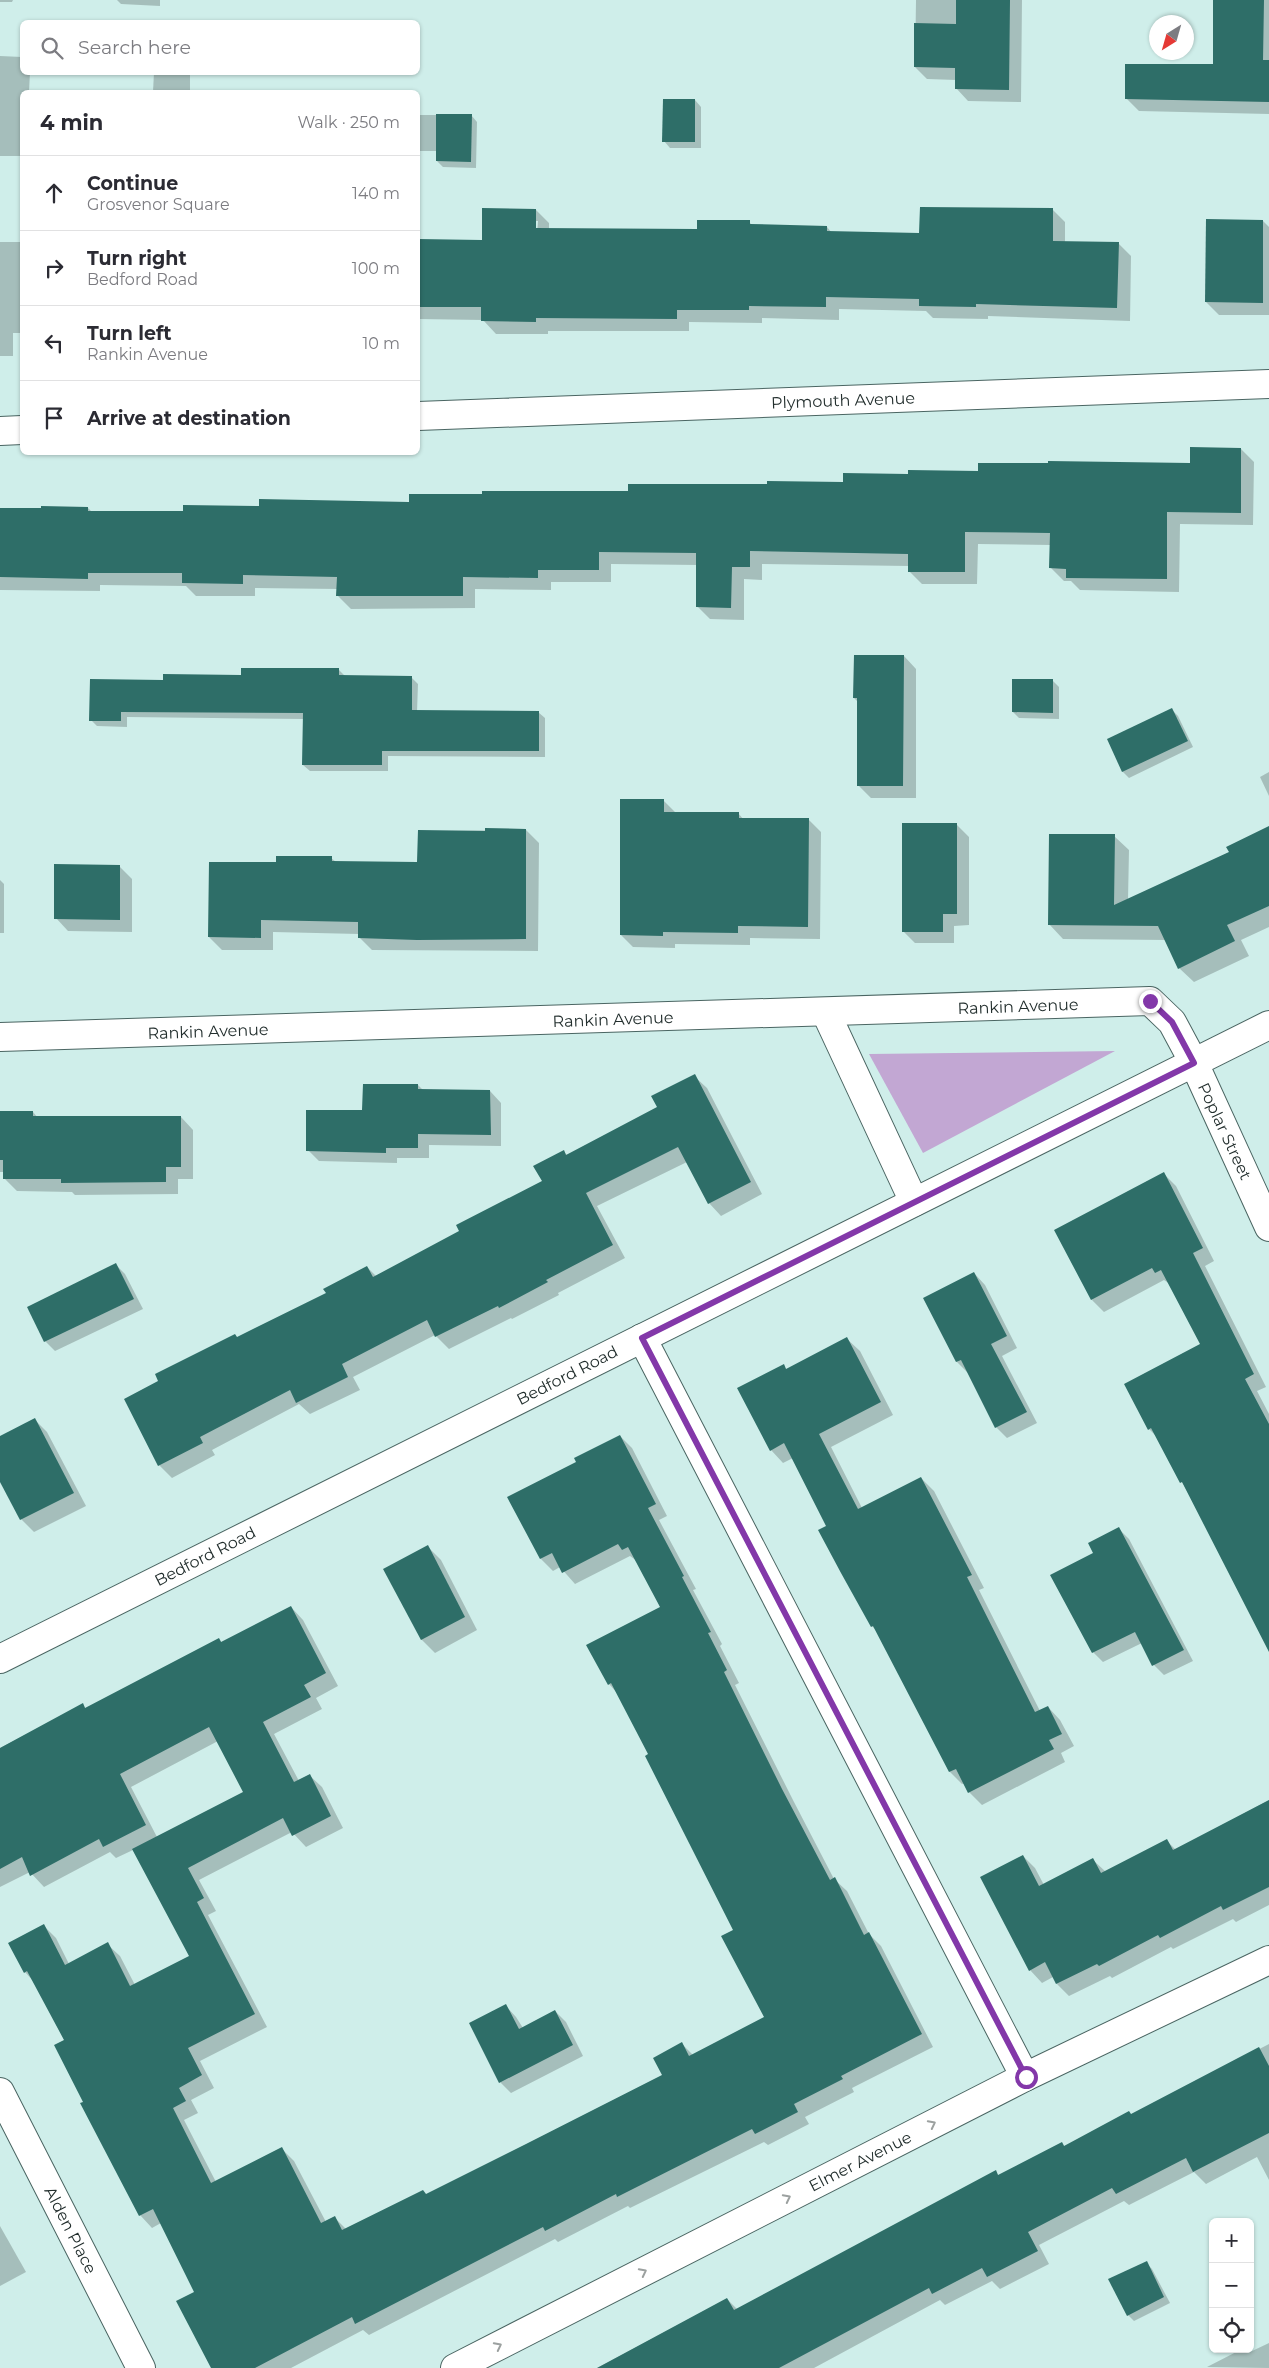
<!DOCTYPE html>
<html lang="en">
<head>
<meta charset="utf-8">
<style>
  body { margin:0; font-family:Montserrat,sans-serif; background:#f7f7f7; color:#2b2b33 }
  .controls { position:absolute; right:15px; bottom:15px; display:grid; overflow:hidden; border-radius:8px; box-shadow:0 1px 4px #0004 }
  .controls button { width:45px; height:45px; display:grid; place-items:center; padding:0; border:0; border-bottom:1px solid #e1e1e2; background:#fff; color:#2b2b33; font:25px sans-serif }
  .compass { position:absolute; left:1149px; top:15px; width:45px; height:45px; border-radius:50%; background:#fff; box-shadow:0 1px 4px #0004; rotate:217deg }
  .stop { position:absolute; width:15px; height:15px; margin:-11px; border:4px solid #8338a9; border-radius:50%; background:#fff }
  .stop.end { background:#8338a9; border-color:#fff; box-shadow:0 1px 5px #0008 }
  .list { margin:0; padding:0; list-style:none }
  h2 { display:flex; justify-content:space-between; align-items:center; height:65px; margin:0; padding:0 20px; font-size:21px }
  h2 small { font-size:16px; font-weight:400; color:#7c7c81 }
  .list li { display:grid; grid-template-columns:32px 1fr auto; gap:15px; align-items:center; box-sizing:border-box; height:75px; padding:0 20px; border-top:1px solid #e1e1e2 }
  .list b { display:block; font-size:19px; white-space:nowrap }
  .list p { margin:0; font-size:16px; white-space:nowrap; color:#7c7c81 }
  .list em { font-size:16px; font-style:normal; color:#7c7c81 }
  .icon { flex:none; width:28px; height:28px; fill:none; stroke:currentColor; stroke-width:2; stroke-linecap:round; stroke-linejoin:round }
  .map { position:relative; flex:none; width:1269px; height:2368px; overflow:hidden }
  .search { position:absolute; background:#fff; box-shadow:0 1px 4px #0004; left:20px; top:20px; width:400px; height:55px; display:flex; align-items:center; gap:12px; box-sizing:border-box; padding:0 18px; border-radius:8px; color:#7c7c81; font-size:19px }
  .panel { position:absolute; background:#fff; box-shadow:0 1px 4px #0004; left:20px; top:90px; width:400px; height:365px; border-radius:8px }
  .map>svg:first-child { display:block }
</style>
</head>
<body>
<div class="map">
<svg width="1269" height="2368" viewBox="0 0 1269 2368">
  <rect width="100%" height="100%" fill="#cfeeea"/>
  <!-- green -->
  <polygon fill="#c2a7d3" points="1115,1051 923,1153 869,1054"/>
  <!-- shadow -->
  <g fill="#0003" fill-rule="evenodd">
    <polygon points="0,0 13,0 12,2 0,2"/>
    <polygon points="117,0 160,0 160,6 121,4"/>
    <polygon points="916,0 1022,0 1021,102 968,101 956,88 956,80 927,79 915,67"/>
    <polygon points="1215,0 1269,0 1269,114 1139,111 1126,98 1214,66"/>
    <polygon points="0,56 22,57 22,72 30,72 29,92 22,92 22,156 0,156"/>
    <polygon points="154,72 190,72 190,92 153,92"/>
    <polygon points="695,100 701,107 701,148 670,148 664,141"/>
    <polygon points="418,115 471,115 477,122 476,168 443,167 437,161 437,151 418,151"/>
    <path d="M536 210 549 223V229L698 230 749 222 753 226 827 227 832 233 921 234 1053 210 1065 222V243H1118L1131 256 1130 321 988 316V319L933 318 926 311 839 309V320L762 318V323L689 322V331H548V334H496L483 320 418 319V240L483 241ZM535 221H538L537 234H535Z"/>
    <polygon points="1263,221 1269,227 1269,315 1219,315 1206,302"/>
    <polygon points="0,242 20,242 22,244 22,333 13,333 13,356 0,356"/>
    <polygon points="1241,449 1254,462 1253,525 1180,524 1179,592 1080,590 1071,581 1064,581 1051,568 1051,545 978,544 977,584 922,584 909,571 909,566 762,564 762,580 744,579 744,620 710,619 697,606 698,565 611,564 611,582 551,582 551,590 475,589 475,608 351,609 338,596 338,589 255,588 255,596 196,596 186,586 100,585 100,591 0,590 0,509 88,508 92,512 184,512 844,483 909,475 1191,465"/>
    <polygon points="904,656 916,669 916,798 871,798 858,785 858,702 854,698"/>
    <polygon points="339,670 345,676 411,677 418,684 417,712 538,712 545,718 545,757 388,756 388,771 310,771 303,765 304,719 127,717 127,727 97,726 91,720 164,681"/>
    <polygon points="1053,681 1059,687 1059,719 1019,718 1013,712"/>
    <polygon points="1172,710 1178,716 1193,747 1129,778 1123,772 1108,740"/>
    <polygon points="1269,772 1269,796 1260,777"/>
    <polygon points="663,800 676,813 738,813 744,820 808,819 821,832 820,939 750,938 750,945 675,944 675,948 633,947 621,935"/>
    <polygon points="957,825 969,837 969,925 954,926 954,943 915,943 903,931"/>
    <polygon points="1269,828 1269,927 1241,940 1249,956 1194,982 1179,968 1166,940 1063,939 1049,924 1114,836 1129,850 1128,900 1230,852"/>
    <polygon points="526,830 539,843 538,951 372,950 359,937 359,934 273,932 273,950 222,950 209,937 277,863 331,858 336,862 419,863 419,831"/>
    <polygon points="119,866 132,879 132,932 68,931 56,918"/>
    <polygon points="0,880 4,884 4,933 0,933"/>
    <polygon points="694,1076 707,1088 762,1194 721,1216 709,1203 687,1162 597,1206 625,1258 558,1293 559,1295 512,1319 511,1318 449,1349 435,1335 353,1377 360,1390 310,1414 299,1404 212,1450 215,1455 172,1478 159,1465 237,1338 327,1294 367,1267 376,1276 461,1232 543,1181 563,1151 568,1156 659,1108"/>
    <polygon points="418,1085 424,1091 490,1091 501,1103 501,1146 429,1145 429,1158 397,1158 397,1163 319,1161 308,1150 364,1111"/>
    <polygon points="0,1112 33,1112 38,1118 181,1117 193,1130 193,1179 178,1179 178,1194 75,1195 72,1192 17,1191 4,1178 4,1172 0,1172"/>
    <polygon points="1163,1173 1176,1186 1214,1261 1205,1266 1266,1387 1257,1391 1269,1414 1269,1638 1157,1437 1149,1429 1202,1345 1170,1284 1164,1280 1104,1312 1092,1300"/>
    <polygon points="115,1264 125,1274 143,1309 55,1351 45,1341"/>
    <polygon points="974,1273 985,1285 1017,1348 1002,1356 1037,1423 1007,1438 996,1427 968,1373 957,1362 924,1299"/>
    <polygon points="847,1339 860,1351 893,1415 831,1447 862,1508 921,1478 934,1491 984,1588 979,1590 1040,1711 1048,1707 1060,1720 1074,1746 1061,1753 1065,1762 982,1805 969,1792 965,1783 962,1784 950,1772 879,1633 872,1626 828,1526 793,1458 783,1463 771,1450 783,1366 787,1370"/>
    <polygon points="34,1419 47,1432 86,1506 34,1532 21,1519 0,1480 0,1437"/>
    <path d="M620 1436 632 1448 667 1516 659 1520 696 1589 693 1590 722 1644 720 1646 739 1683 735 1685 794 1802 834 1879 847 1891 869 1934 881 1946 933 2047 852 2088 854 2092 805 2117 809 2124 768 2145 764 2142 630 2208 628 2206 558 2242 555 2239 369 2335 363 2330 291 2368H212L196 2292 161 2223 152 2228 140 2215 84 2102 65 2041 34 1982 25 1972 44 1926 56 1938 69 1964 107 1944 120 1956 135 1985 191 1956 133 1850 116 1858 110 1852 44 1887 30 1872 0 1887V1748L83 1705 86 1709 219 1639 222 1643 291 1607 303 1620 338 1686 316 1698 322 1709 274 1734 299 1781 309 1775 322 1787 343 1828 306 1847 292 1832 199 1880 216 1911 208 1915 267 2027 200 2061 214 2088 191 2100 198 2113 184 2120 216 2182 281 2148 294 2161 326 2222 334 2217 346 2229 427 2195 663 2075 682 2044 693 2055 766 2018 734 1931 650 1755 618 1694 609 1684 661 1608 637 1561 630 1556 575 1584 560 1567 553 1571 541 1559 578 1462ZM218 1741 245 1792 157 1837 131 1787Z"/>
    <polygon points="1119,1529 1129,1539 1193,1661 1164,1675 1154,1665 1142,1643 1103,1662 1093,1652 1094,1554"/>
    <polygon points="428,1547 441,1560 477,1630 435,1653 422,1640 385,1569"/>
    <polygon points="1269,1800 1269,1905 1236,1922 1233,1919 1173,1949 1171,1947 1112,1978 1110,1976 1069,1996 1057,1984 1053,1977 1042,1983 1030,1970 1023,1856 1035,1868 1044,1885 1093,1860 1106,1872 1167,1841 1176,1850"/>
    <polygon points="506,2006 516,2017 523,2028 555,2011 566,2022 583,2056 511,2093 500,2082"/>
    <polygon points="1269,2044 1269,2180 1257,2157 1206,2184 1194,2172 1129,2205 1124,2201 1039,2245 1049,2264 1000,2289 992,2281 945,2305 940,2300 814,2368 597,2368 727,2299 737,2309 995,2172 999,2176 1062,2143 1065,2147 1132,2115"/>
    <polygon points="0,2226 26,2272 0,2286"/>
    <polygon points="1146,2263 1152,2269 1170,2303 1134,2321 1128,2315"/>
    <polygon points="1269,2343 1269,2368 1207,2367 1242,2349 1247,2349 1250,2352"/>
  </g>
  <!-- building -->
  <g fill="#2e6e68">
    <polygon points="956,0 1010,0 1009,90 955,89 955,68 914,67 914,23 956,24"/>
    <polygon points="1213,0 1264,0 1263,60 1269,60 1269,102 1125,99 1125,64 1213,64"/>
    <polygon points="663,99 695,99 695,142 662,142"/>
    <polygon points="436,114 472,114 471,162 436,161"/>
    <polygon points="920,207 1053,208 1053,241 1119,242 1117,308 976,304 976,307 919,306 919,299 826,297 826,307 749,306 749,310 677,310 677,319 536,318 536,322 481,321 481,307 418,307 418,239 482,240 482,208 536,209 536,228 697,229 697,220 750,220 750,224 827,226 827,231 919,233"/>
    <polygon points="1206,219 1263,220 1263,303 1205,302"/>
    <polygon points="1190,447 1241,448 1241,513 1167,512 1167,579 1066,578 1066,569 1049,568 1050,533 965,532 965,572 908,572 908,554 750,551 750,567 732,567 731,608 696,607 696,553 599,552 599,570 538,570 538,578 463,577 463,596 336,596 337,577 243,575 243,584 182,583 182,573 88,573 88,579 0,577 0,508 41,508 41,506 88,507 88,511 183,511 183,505 259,506 259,499 409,502 409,494 482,494 482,491 628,491 628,484 767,484 767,481 843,482 843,473 908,474 908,470 978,471 978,463 1048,463 1048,461 1190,463"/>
    <polygon points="854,655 904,655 903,786 857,786 857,698 853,698"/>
    <polygon points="241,668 339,668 339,675 412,676 412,710 539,711 539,751 382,751 382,765 302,765 303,713 121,712 121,721 89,721 90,679 163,680 163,674 241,675"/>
    <polygon points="1012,679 1053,679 1053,713 1012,712"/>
    <polygon points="1172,708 1188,741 1122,772 1107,739"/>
    <polygon points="620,799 664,799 664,812 739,812 739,818 809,818 808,927 738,926 738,933 663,932 663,936 620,935"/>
    <polygon points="902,823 957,823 957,914 943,914 943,932 902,932"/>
    <polygon points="1269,826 1269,906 1227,925 1235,941 1178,969 1158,926 1048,925 1049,834 1115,834 1114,905 1229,852 1226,847"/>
    <polygon points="485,828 526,829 526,939 417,940 358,938 358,922 261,920 261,938 208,937 209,862 276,862 276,856 332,856 332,861 417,862 418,830 485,831"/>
    <polygon points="54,864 120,865 120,920 54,919"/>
    <polygon points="695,1074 751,1182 708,1204 678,1147 586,1193 613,1245 546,1280 548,1282 499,1308 498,1306 435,1337 427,1320 342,1364 348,1377 296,1403 290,1390 200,1437 203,1443 158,1466 124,1399 158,1381 155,1374 235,1334 237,1337 326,1293 323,1289 367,1266 373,1277 459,1231 456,1225 542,1181 533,1166 564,1150 566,1155 657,1107 651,1096"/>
    <polygon points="363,1084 418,1084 418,1089 490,1090 491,1135 418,1134 418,1148 386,1148 386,1153 306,1151 306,1110 362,1110"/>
    <polygon points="0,1111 33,1111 33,1116 181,1116 181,1167 166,1167 166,1182 61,1183 61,1179 3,1179 3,1160 0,1160"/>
    <polygon points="1164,1172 1203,1248 1193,1253 1254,1374 1245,1379 1269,1424 1269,1652 1182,1482 1180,1483 1151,1428 1148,1430 1124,1384 1200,1344 1161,1270 1155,1273 1152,1268 1091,1300 1054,1230"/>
    <polygon points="116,1263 134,1299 44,1342 27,1307"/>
    <polygon points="974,1272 1007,1336 991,1344 1027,1412 995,1428 961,1360 956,1362 923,1298"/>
    <polygon points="847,1337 881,1402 819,1434 858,1509 921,1477 972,1575 967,1577 1035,1712 1048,1706 1062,1734 1049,1740 1054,1749 968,1793 956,1769 949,1772 873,1626 871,1627 841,1573 818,1530 826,1526 784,1443 770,1451 737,1388 784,1364 786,1369"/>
    <polygon points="35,1418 74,1493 20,1520 0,1482 0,1436"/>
    <polygon points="620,1435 656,1504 648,1508 684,1576 682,1577 711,1632 708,1633 727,1670 724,1672 782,1789 830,1880 835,1877 864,1935 869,1932 922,2034 841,2076 843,2079 794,2104 798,2112 755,2134 752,2129 617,2197 616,2194 545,2231 543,2227 355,2324 352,2317 255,2368 211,2368 176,2301 194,2292 153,2209 139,2216 80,2103 83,2102 54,2045 64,2040 27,1971 24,1973 8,1943 44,1924 65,1965 108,1942 130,1986 189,1956 132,1849 243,1792 209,1727 120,1774 146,1825 103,1847 99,1839 30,1876 22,1857 0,1869 0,1748 83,1703 85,1708 219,1638 221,1642 291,1606 326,1673 304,1685 311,1697 263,1722 294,1782 310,1774 331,1816 292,1836 283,1818 188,1868 204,1898 197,1902 255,2014 188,2048 202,2075 179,2088 186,2101 173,2108 211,2183 282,2147 321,2223 335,2216 342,2230 423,2190 426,2194 526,2144 662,2075 653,2058 682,2042 689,2056 764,2017 721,1936 733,1930 645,1756 648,1754 611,1683 608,1685 586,1645 660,1607 628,1547 622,1550 618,1544 562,1573 552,1553 540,1559 507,1497 576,1462 574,1458"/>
    <polygon points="1119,1527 1184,1650 1152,1666 1135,1632 1092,1653 1050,1575 1093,1553 1088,1543"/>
    <polygon points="428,1545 465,1617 421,1640 383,1569"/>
    <polygon points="1269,1800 1269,1887 1223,1910 1221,1906 1160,1938 1158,1935 1099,1966 1097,1964 1056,1984 1045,1962 1029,1971 980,1877 1023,1855 1039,1886 1093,1858 1101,1873 1167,1839 1173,1850"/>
    <polygon points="506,2004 519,2029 555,2010 573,2045 499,2083 469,2023"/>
    <polygon points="1259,2047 1269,2066 1269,2133 1193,2172 1186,2158 1116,2194 1112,2188 1028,2232 1038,2251 987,2277 982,2268 932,2294 929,2288 779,2368 597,2368 727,2298 734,2310 996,2170 998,2175 1062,2142 1064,2146 1129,2111 1131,2114"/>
    <polygon points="1147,2261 1164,2297 1127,2316 1108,2279"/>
  </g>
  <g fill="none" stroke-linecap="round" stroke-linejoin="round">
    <defs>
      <g id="minor">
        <polyline points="418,416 1269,384"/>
        <polyline points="0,431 22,430"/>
        <polyline points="826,1013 914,1202"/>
        <polyline points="0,1037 1150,1001 1172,1022 1194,1063 1269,1227"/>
        <polyline points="642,1338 1025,2077"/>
        <polyline points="0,1659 1269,1025"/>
        <polyline points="0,2092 141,2368"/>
        <polyline points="455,2368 1025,2077 1269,1960"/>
      </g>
    </defs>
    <!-- minor casing -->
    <use href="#minor" stroke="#4a6562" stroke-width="30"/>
    <!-- minor -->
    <use href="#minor" stroke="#fff" stroke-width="28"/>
  </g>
  <!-- one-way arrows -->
  <defs><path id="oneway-chevron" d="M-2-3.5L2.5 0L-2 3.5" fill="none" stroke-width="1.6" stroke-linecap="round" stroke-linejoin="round" transform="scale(1.25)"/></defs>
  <g stroke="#9ca1a0">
    <use href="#oneway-chevron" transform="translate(932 2124) rotate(-27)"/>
    <use href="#oneway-chevron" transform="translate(787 2198) rotate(-27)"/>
    <use href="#oneway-chevron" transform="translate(643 2272) rotate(-27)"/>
    <use href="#oneway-chevron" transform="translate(498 2346) rotate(-27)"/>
  </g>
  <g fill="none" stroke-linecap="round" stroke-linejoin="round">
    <!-- route -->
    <polyline stroke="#8338a9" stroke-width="6" points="1026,2077 642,1338 1194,1063 1172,1022 1150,1001"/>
  </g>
  <g text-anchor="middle" stroke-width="5" stroke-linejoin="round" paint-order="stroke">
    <!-- street labels -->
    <g font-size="16" fill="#222e2d" stroke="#fff">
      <text transform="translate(843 400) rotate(-2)" y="6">Plymouth Avenue</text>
      <text transform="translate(1018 1006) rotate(-2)" y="6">Rankin Avenue</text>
      <text transform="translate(613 1019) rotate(-2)" y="6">Rankin Avenue</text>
      <text transform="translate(208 1031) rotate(-2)" y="6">Rankin Avenue</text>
      <text transform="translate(1225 1131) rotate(65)" y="6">Poplar Street</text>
      <text transform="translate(567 1375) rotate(-27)" y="6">Bedford Road</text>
      <text transform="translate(205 1556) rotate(-27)" y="6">Bedford Road</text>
      <text transform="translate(860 2161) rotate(-27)" y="6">Elmer Avenue</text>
      <text transform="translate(71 2230) rotate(63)" y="6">Alden Place</text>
    </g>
  </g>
</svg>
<div class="controls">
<button>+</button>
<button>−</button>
<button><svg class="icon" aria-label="locate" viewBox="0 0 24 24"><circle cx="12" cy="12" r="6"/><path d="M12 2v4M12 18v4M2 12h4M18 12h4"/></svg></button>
</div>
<svg class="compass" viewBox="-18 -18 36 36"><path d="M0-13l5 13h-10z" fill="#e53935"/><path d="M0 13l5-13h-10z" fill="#7c7c81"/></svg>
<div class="stop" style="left:1026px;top:2077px"></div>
<div class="stop end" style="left:1150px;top:1001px"></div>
<div class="search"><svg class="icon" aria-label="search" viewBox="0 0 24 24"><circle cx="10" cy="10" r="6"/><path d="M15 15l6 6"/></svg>Search here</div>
<section class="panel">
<h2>4 min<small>Walk · 250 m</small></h2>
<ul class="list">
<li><svg class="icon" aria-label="ahead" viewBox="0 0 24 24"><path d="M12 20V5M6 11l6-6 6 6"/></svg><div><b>Continue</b><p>Grosvenor Square</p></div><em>140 m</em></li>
<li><svg class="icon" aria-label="right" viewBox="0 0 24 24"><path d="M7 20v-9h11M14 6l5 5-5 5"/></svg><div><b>Turn right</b><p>Bedford Road</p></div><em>100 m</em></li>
<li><svg class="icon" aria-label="left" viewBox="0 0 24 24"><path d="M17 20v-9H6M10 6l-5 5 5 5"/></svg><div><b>Turn left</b><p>Rankin Avenue</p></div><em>10 m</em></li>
<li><svg class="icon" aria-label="arrive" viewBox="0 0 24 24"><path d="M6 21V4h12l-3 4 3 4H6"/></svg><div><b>Arrive at destination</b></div></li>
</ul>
</section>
</div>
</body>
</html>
